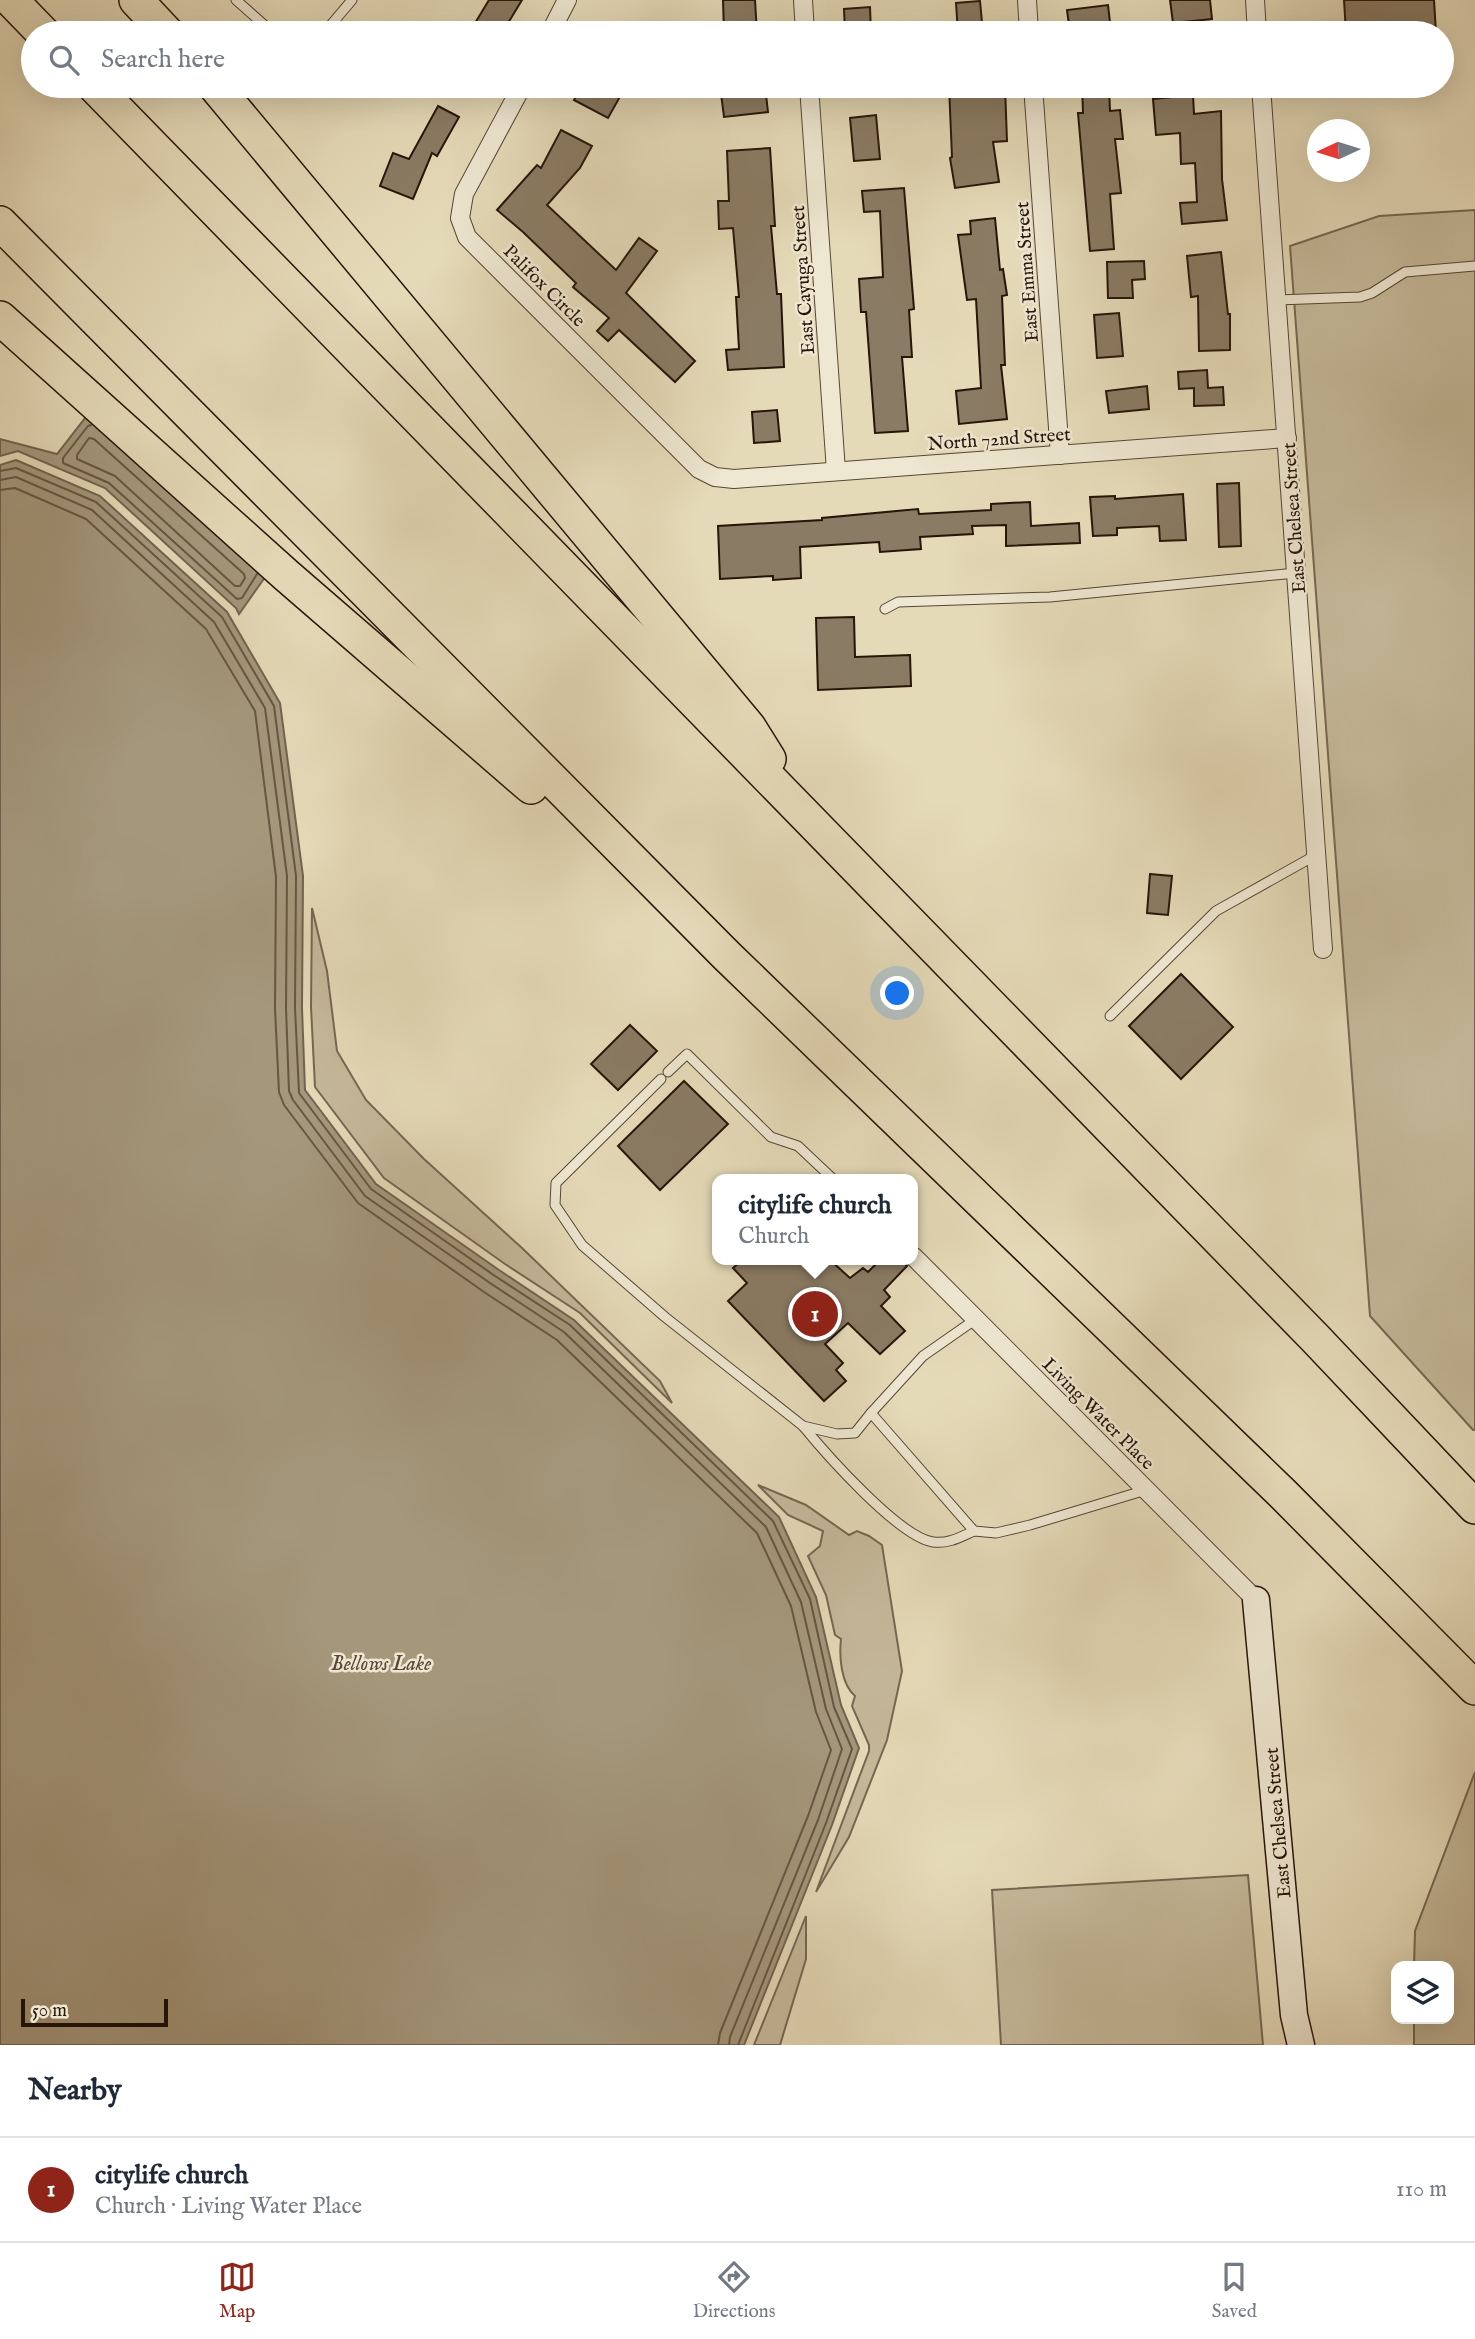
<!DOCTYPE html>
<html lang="en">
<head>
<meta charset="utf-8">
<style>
  body { margin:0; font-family:"IM FELL English",serif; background:#f2f2f3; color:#1f2937 }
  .controls { position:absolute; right:21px; bottom:21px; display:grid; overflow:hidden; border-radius:14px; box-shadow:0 7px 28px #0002 }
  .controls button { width:63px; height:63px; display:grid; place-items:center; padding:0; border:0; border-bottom:2px solid #e0e1e3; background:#fff; color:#1f2937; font:35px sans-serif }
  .compass { position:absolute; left:1307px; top:119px; width:63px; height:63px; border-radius:50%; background:#fff; box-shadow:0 7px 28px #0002; rotate:266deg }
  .scale { position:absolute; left:21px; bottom:18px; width:147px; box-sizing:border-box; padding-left:7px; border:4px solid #271509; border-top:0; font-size:19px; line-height:24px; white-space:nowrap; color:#271509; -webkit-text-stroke:5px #eee7d1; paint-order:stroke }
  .you { position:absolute; left:898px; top:994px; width:24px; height:24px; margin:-18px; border:5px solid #fff; border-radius:50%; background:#1a73e8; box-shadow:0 0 0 10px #1a73e833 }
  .badge { display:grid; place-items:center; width:46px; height:46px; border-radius:50%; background:#8f2418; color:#fff; font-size:23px; font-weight:700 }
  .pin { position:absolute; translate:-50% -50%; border:4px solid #fff; box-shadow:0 2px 7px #0006 }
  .popup { position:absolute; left:712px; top:1174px; width:206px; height:91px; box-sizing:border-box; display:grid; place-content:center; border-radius:14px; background:#fff; filter:drop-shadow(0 2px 5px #0005); font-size:23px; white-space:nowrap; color:#747a83 }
  .popup b { font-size:26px; color:#1f2937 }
  .popup::after { content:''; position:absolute; left:50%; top:100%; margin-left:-14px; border:14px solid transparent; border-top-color:#fff }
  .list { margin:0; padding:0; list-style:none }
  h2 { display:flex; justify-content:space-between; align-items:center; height:91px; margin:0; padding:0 28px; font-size:30px }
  h2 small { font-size:23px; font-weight:400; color:#747a83 }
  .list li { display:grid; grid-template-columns:46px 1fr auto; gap:21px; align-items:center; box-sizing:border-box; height:105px; padding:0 28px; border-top:2px solid #e0e1e3 }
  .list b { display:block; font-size:26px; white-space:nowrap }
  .list p { margin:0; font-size:23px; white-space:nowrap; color:#747a83 }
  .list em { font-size:23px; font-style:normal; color:#747a83 }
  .icon { flex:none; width:38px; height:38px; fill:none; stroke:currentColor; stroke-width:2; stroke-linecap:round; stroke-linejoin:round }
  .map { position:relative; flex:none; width:1475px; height:2045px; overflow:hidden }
  .search { position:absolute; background:#fff; box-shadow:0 7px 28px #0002; left:21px; right:21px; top:21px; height:77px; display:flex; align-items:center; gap:18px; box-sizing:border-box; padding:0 24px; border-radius:38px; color:#747a83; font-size:26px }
  .sheet { height:196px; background:#fff }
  nav { display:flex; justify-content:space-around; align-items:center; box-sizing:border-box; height:98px; border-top:2px solid #e0e1e3; background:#fff; font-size:19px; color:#747a83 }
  nav a { display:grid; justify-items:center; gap:4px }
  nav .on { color:#8f2418 }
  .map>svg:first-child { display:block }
</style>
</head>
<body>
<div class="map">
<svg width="1475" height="2045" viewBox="0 0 1475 2045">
  <rect width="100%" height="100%" fill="#e5dab8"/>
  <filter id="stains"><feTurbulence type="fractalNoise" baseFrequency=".00286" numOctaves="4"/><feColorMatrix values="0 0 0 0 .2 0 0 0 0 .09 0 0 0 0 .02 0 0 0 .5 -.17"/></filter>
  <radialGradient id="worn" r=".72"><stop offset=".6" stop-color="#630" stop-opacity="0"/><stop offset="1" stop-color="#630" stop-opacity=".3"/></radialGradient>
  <!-- green -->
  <g fill="#c5b99a" stroke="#766752" stroke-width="2">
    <polygon points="1475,210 1475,1430 1473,1430 1370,1316 1290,246 1379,216"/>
    <polygon points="312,908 327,971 337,1051 366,1100 424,1159 522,1248 660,1381 672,1403 580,1313 505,1264 384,1178 315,1087 311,1007"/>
    <path d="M758 1485 806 1505 849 1535 857 1531 869 1536 882 1545 902 1671 887 1740 849 1837 816 1892 869 1751V1745L852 1706 855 1696C841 1684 839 1657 841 1639L835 1635 826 1595 808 1556 820 1546 823 1531 788 1515Z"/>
    <polygon points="1475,1772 1475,2045 1414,2045 1414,2019 1449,2019 1449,1966 1414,1966 1415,1931"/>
    <polygon points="1248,1875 1263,2045 1001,2045 992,1890"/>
    <polygon points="806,1916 806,1959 780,2045 754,2045"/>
  </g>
  <!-- water -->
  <g fill="#a4977c" stroke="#72634e" stroke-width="2">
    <polygon points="89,413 268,573 239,614 236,608 105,488 18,451 0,456 0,439 57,454"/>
    <polygon points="16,460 100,496 227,612 280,703 303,876 302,1008 305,1090 376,1184 499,1270 574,1320 779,1517 816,1597 841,1705 859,1748 832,1825 744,2045 0,2045 0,465"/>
  </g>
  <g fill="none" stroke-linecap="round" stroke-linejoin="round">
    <!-- shore -->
    <g stroke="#665642" stroke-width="2">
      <polyline points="91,425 88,426 63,458 63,463 109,483 237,599 242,598 257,574"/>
      <polygon points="89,438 94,439 244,574 245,578 240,586 235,586 115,476 77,459 77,455"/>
      <polyline points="0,471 16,468 96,502 222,617 274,706 296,876 295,1008 299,1093 371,1189 495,1276 570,1325 773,1521 810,1599 834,1707 852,1749 826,1823 738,2045"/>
      <polyline points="0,480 16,477 92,510 214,622 265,708 287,876 286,1008 289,1091 293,1100 365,1196 490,1283 564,1332 766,1527 801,1602 826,1709 842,1749 818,1820 730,2037 729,2045"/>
      <polyline points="0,490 15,488 86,519 206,629 255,711 276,877 275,1009 279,1092 284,1105 358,1203 484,1292 557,1340 757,1533 791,1606 816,1712 831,1750 808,1816 720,2033 718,2045"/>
    </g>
  </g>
  <!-- building -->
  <g fill="#8a7b64" stroke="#271509" stroke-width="2">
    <polygon points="489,0 522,0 502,33 469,33"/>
    <polygon points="723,0 755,0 757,33 724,33"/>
    <polygon points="1170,0 1210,0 1212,19 1173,23"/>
    <polygon points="1344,0 1434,0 1436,33 1346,33"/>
    <polygon points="980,1 983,33 958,33 956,3"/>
    <polygon points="1108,5 1111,31 1070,33 1067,10"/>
    <polygon points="870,7 871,33 845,33 844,9"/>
    <polygon points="582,86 626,86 608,118 574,100"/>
    <polygon points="720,86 765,86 768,112 724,117"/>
    <polygon points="949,86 1005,86 1007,141 993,142 999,182 955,188 950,158 952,157"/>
    <polygon points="1082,86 1109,86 1110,111 1120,110 1123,139 1115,139 1121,193 1110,194 1114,249 1090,251 1078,113 1083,113"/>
    <polygon points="1193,95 1194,114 1221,111 1222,179 1227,220 1182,224 1180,203 1197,202 1195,163 1181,164 1180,133 1156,135 1153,99"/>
    <polygon points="438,106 459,117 437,156 432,153 413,199 380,186 393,153 409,159"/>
    <polygon points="876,115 880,159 854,161 850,118"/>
    <polygon points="561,130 592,146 580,168 547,205 616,270 639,238 657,251 626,293 695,361 675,382 619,330 608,341 597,331 609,318 573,287 576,283 523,232 497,210 537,165 541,168"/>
    <polygon points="770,148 775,226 771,226 777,294 781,294 784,367 728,370 726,350 739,349 736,297 739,297 733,228 719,229 718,201 729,201 727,151"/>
    <polygon points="904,188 914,309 909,310 912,357 902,357 908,431 875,433 866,312 861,312 859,279 883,277 880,211 864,212 862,191"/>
    <polygon points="995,218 1000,270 1003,269 1007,295 1002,296 1005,365 1001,365 1007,419 959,424 956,391 981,388 976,299 967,300 958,235 971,234 970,221"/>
    <polygon points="1221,252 1228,314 1230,314 1230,350 1199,351 1198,296 1191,297 1187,256"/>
    <polygon points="1144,261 1145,279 1132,280 1133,298 1108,298 1107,262"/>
    <polygon points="1119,313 1123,356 1097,358 1094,315"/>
    <polygon points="1207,370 1208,388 1223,387 1224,405 1194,406 1194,388 1179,389 1178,372"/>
    <polygon points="1147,386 1149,409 1109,413 1106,391"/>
    <polygon points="777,410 780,441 754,443 752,412"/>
    <polygon points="1239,483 1241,546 1219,547 1217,484"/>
    <polygon points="1183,494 1186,540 1160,541 1159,526 1117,528 1117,535 1093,536 1090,497 1115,496 1115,499"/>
    <polygon points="1030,502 1031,526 1079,523 1080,543 1006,546 1006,525 972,526 973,534 920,537 921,549 880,552 879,542 800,547 801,578 773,580 773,576 720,579 718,526 822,520 822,518 918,509 919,514 991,510 991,504"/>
    <polygon points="854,617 855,657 910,655 911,686 818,690 816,618"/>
    <polygon points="1150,874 1172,876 1168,915 1147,913"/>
    <polygon points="1181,974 1233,1027 1181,1079 1129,1026"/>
    <polygon points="630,1025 657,1051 618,1090 591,1064"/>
    <polygon points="684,1081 728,1124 660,1190 618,1146"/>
    <polygon points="742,1260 830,1260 850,1278 863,1268 868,1272 880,1260 902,1260 907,1266 884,1290 890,1297 881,1306 905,1331 880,1354 848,1323 825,1344 843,1363 836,1370 846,1381 824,1401 728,1301 747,1283 733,1268"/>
  </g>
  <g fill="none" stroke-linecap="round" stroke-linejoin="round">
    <defs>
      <g id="lane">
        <polyline points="236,0 270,30 287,33"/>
        <polyline points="324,33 352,0"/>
        <polyline points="1277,300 1360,297 1372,293 1405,272 1475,266"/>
        <polyline points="885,609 898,602 1050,597 1296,573"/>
        <polyline points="1110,1016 1216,911 1316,855"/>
        <polyline points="668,1072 687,1054 771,1137 798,1146 833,1179"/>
        <polyline points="661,1079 556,1183 555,1205 582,1245 665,1317 803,1426 837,1434 855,1433 871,1413"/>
        <polyline points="976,1319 923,1356 871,1413 974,1531 996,1533 1030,1525 1146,1490"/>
        <path d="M803 1426C825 1453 899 1537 933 1542 949 1544 960 1537 974 1531"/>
      </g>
      <g id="street">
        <polyline points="803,0 805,33"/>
        <polyline points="1027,0 1029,33"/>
        <polyline points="1255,0 1257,33"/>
        <polyline points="550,33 567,0"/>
        <polyline points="522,86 464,194 460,218 467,237 699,469 715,477 734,479 1287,438"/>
        <polyline points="809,86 836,471"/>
        <polyline points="1033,86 1060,455"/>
        <polyline points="1261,86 1323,949"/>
        <polyline points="913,1256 1256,1600"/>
      </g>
      <polyline id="secondary" points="1256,1600 1294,2015 1301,2045"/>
      <g id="highway">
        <polyline points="11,0 43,33"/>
        <polyline points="136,0 167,33"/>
        <polyline points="94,86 1315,1338 1475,1507"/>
        <polyline points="215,86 749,727 769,759"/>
        <polyline points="0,223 726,955 1284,1495 1475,1688"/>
        <polyline points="0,318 286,575 531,787"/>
      </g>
    </defs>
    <!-- lane casing -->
    <use href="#lane" stroke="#564635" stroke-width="11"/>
    <!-- street casing -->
    <use href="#street" stroke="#564635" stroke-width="20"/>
    <!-- secondary casing -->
    <use href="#secondary" stroke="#271509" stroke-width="29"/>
    <!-- highway casing -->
    <use href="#highway" stroke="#271509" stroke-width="36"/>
    <!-- lane -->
    <use href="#lane" stroke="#eee7d1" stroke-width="9"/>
    <!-- street -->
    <use href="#street" stroke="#eee7d1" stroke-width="18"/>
    <!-- secondary -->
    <use href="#secondary" stroke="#eee7d1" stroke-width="26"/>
    <!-- highway -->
    <use href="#highway" stroke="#e5dab8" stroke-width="33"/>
  </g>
  <g text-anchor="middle" stroke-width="5" stroke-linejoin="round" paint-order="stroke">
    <!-- street labels -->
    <g font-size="19" fill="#271509" stroke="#eee7d1">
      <text transform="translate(1026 272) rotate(-94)" y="7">East Emma Street</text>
      <text transform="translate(802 280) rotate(-94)" y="7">East Cayuga Street</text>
      <text transform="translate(545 285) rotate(45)" y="7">Palifox Circle</text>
      <text transform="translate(999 438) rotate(-4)" y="7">North 72nd Street</text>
      <text transform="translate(1293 518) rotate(-94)" y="7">East Chelsea Street</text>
      <text transform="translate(1099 1413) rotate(45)" y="7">Living Water Place</text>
      <text transform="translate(1277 1823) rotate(-95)" y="7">East Chelsea Street</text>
    </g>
    <!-- water labels -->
    <g font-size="21" font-style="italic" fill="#594937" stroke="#eee7d1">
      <text x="381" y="1670">Bellows Lake</text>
    </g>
  </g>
  <rect width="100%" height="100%" filter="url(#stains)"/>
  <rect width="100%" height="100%" fill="url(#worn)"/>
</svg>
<div class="controls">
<button><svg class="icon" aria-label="layers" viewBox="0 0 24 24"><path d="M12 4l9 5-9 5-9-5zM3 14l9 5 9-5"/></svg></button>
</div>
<svg class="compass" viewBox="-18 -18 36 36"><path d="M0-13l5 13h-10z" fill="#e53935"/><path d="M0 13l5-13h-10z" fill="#747a83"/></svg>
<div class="scale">50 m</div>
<div class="you"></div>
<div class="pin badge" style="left:815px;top:1314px">1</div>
<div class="popup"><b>citylife church</b>Church</div>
<div class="search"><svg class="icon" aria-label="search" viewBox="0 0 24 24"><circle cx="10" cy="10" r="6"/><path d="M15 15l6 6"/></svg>Search here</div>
</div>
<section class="sheet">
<h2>Nearby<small></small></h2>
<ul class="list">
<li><span class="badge">1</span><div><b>citylife church</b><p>Church · Living Water Place</p></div><em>110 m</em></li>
</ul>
</section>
<nav>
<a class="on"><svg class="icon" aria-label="map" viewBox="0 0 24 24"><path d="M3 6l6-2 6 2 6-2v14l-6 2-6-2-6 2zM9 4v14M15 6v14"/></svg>Map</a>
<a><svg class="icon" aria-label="directions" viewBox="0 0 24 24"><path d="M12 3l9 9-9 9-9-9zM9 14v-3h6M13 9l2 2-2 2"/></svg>Directions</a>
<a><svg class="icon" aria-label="saved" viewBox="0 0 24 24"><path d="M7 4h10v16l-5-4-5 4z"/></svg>Saved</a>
</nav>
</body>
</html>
